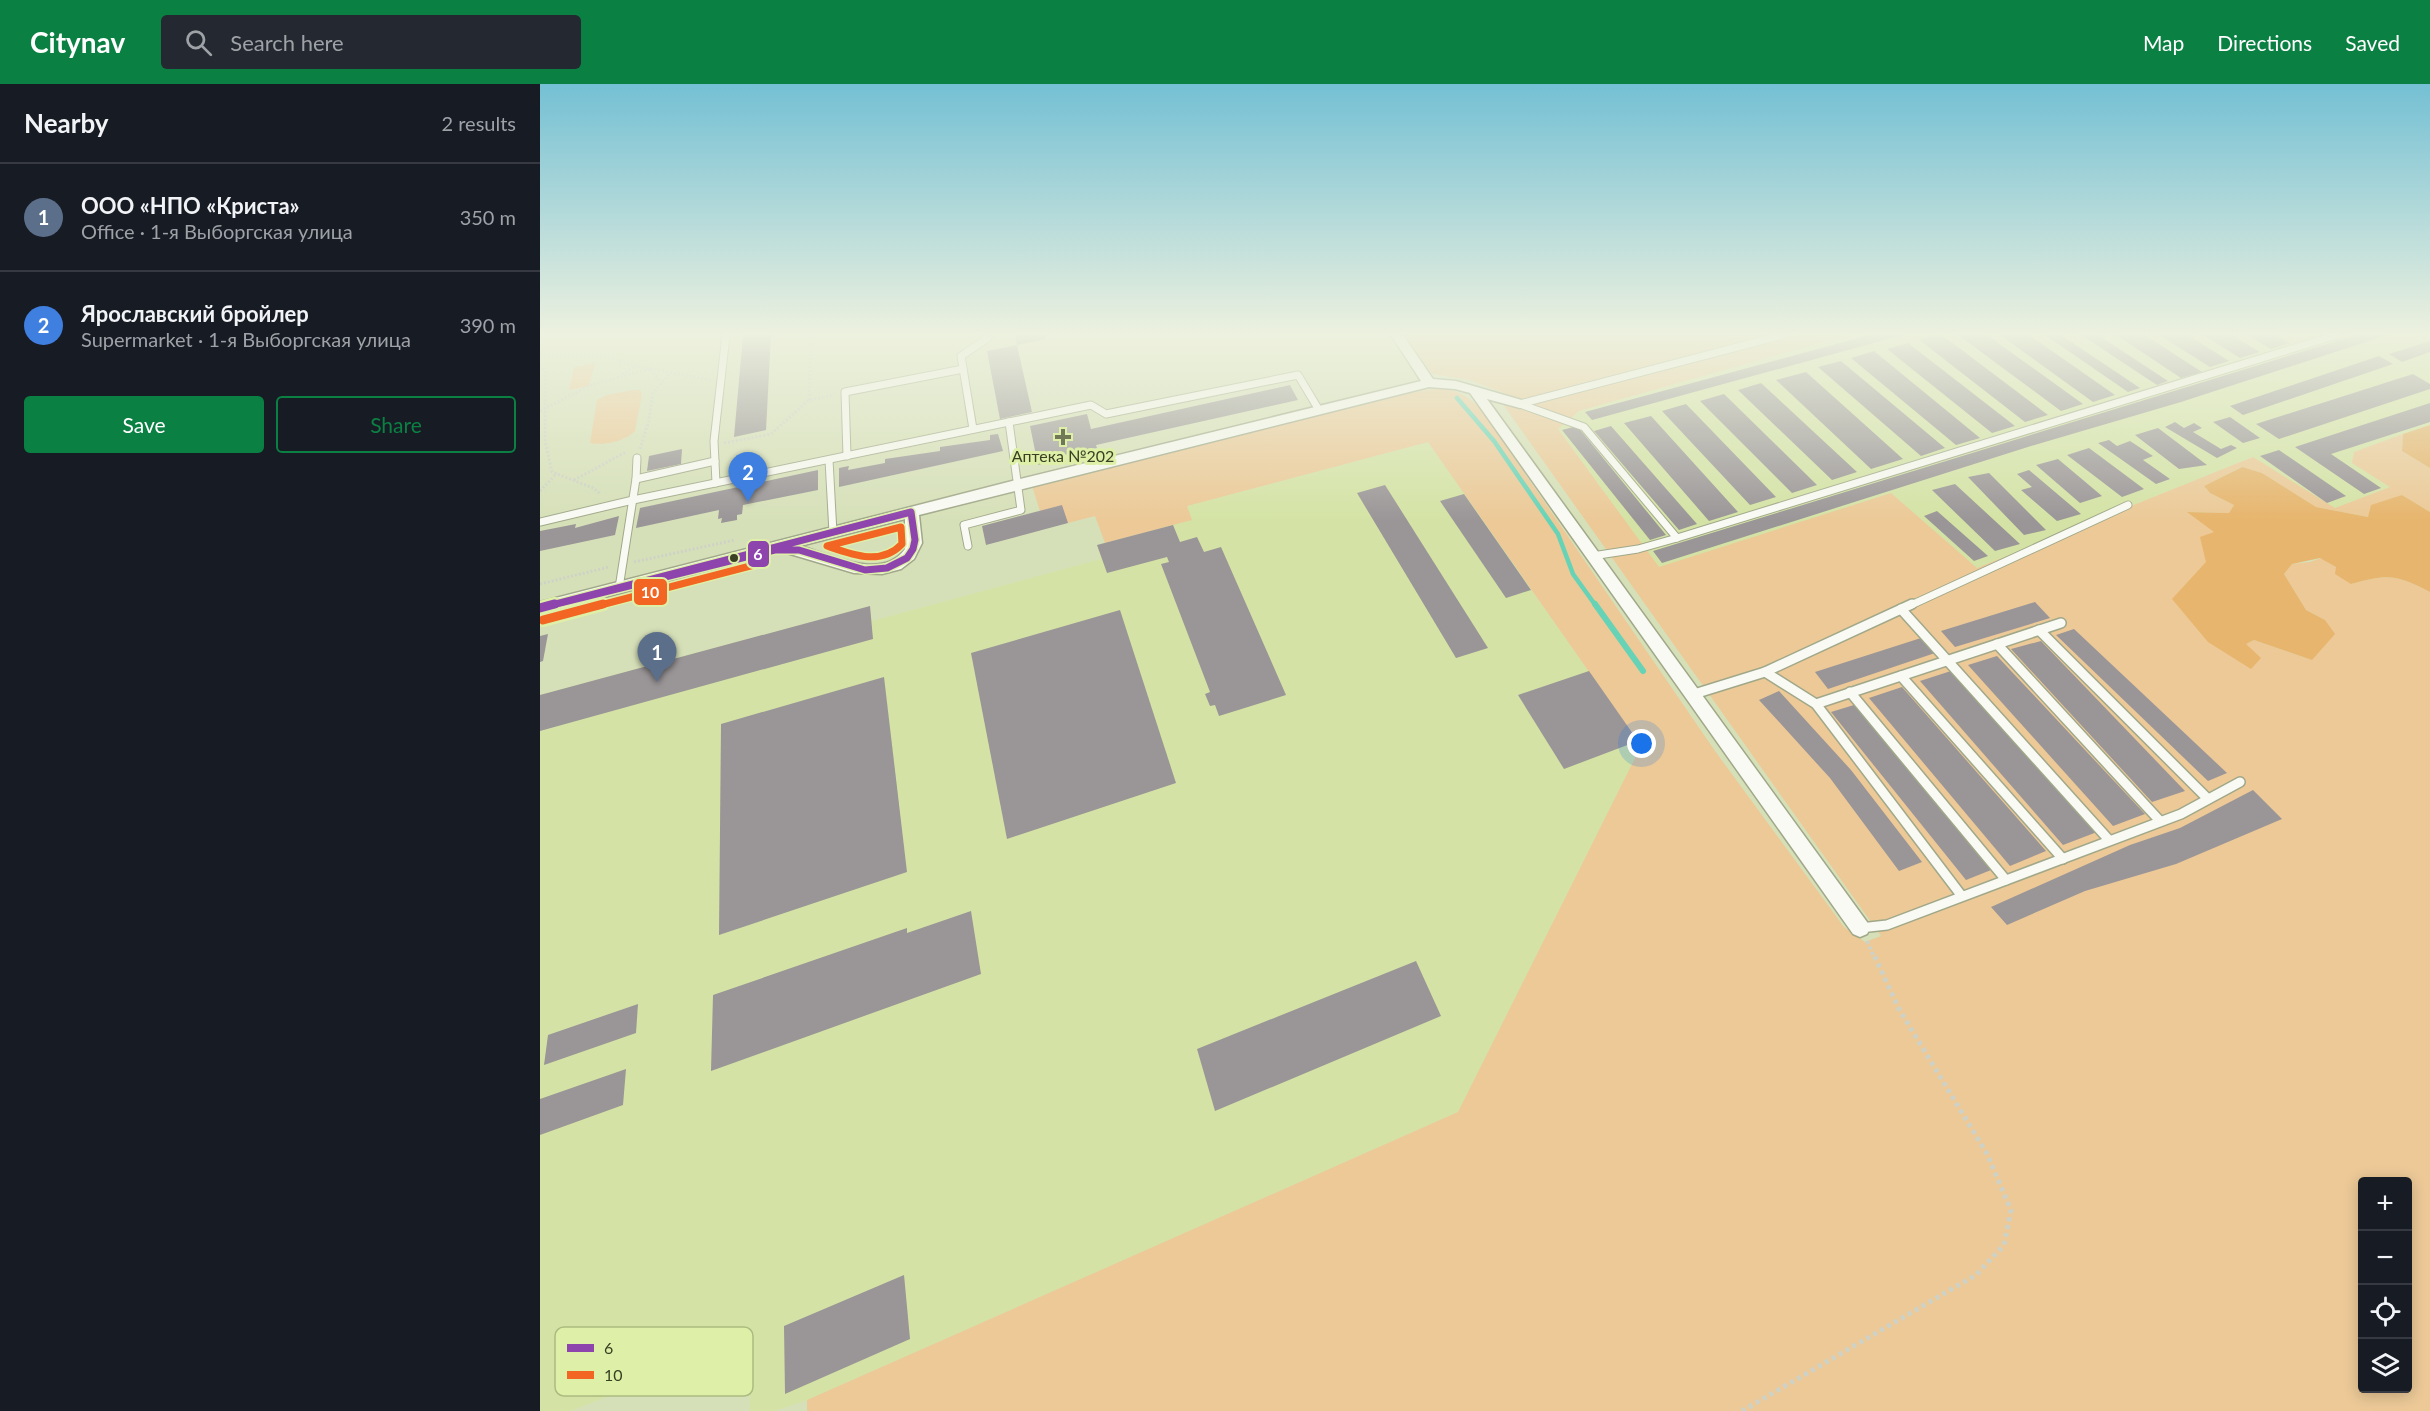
<!DOCTYPE html>
<html lang="en">
<head>
<meta charset="utf-8">
<style>
  body { margin:0; font-family:Lato,sans-serif; background:#242831; color:#f1f3f6 }
  .controls { position:absolute; right:18px; bottom:18px; display:grid; overflow:hidden; border-radius:6px; box-shadow:0 3px 15px #0003 }
  .controls button { width:54px; height:54px; display:grid; place-items:center; padding:0; border:0; border-bottom:2px solid #363941; background:#171b24; color:#f1f3f6; font:30px sans-serif }
  .you { position:absolute; left:1102px; top:660px; width:21px; height:21px; margin:-15px; border:4px solid #fff; border-radius:50%; background:#1a73e8; box-shadow:0 0 0 9px #1a73e833 }
  .badge { display:grid; place-items:center; width:39px; height:39px; border-radius:50%; background:#0b8043; color:#fff; font-size:20px; font-weight:700 }
  .pin { position:absolute; translate:-50% -50px; filter:drop-shadow(0 2px 3px #0008) }
  .pin::after { content:''; position:absolute; top:32px; width:21px; height:18px; background:inherit; clip-path:polygon(0 0,100% 0,50% 100%) }
  .list { margin:0; padding:0; list-style:none }
  h2 { display:flex; justify-content:space-between; align-items:center; height:78px; margin:0; padding:0 24px; font-size:26px }
  h2 small { font-size:20px; font-weight:400; color:#9ea1a6 }
  .list li { display:grid; grid-template-columns:39px 1fr auto; gap:18px; align-items:center; box-sizing:border-box; height:108px; padding:0 24px; border-top:2px solid #363941 }
  .list b { display:block; font-size:22px; white-space:nowrap }
  .list p { margin:0; font-size:20px; white-space:nowrap; color:#9ea1a6 }
  .list em { font-size:20px; font-style:normal; color:#9ea1a6 }
  .actions { display:flex; gap:12px; padding:18px 24px }
  .actions a { flex:1; padding:14px 0; border:2px solid #0b8043; border-radius:6px; text-align:center; font-size:21px; color:#0b8043 }
  .actions .main { background:#0b8043; color:#fff }
  .icon { flex:none; width:33px; height:33px; fill:none; stroke:currentColor; stroke-width:2; stroke-linecap:round; stroke-linejoin:round }
  .map { position:relative; flex:none; width:1890px; height:1327px; overflow:hidden }
  header { display:flex; align-items:center; gap:36px; box-sizing:border-box; height:84px; padding:0 30px; background:#0b8043; color:#fff }
  header strong { font-size:28px }
  nav { display:flex; gap:33px; margin-inline-start:auto; font-size:21px }
  .search { width:420px; height:54px; background:#242831; display:flex; align-items:center; gap:15px; box-sizing:border-box; padding:0 21px; border-radius:6px; color:#9ea1a6; font-size:22px }
  main { display:flex }
  aside { flex:1; background:#171b24 }
  .map>svg:first-child { display:block }
</style>
</head>
<body>
<header>
<strong>Citynav</strong>
<div class="search"><svg class="icon" aria-label="search" viewBox="0 0 24 24"><circle cx="10" cy="10" r="6"/><path d="M15 15l6 6"/></svg>Search here</div>
<nav><a>Map</a><a>Directions</a><a>Saved</a></nav>
</header>
<main>
<aside>
<h2>Nearby<small>2 results</small></h2>
<ul class="list">
<li><span class="badge" style="background:#5c6f8a">1</span><div><b>ООО «НПО «Криста»</b><p>Office · 1-я Выборгская улица</p></div><em>350 m</em></li>
<li><span class="badge" style="background:#3f7fe0">2</span><div><b>Ярославский бройлер</b><p>Supermarket · 1-я Выборгская улица</p></div><em>390 m</em></li>
</ul>
<div class="actions"><a class="main">Save</a><a>Share</a></div>
</aside>
<div class="map">
<svg width="1890" height="1327" viewBox="0 0 1890 1327">
  <rect width="100%" height="100%" fill="#d6e0b8"/>
  <!-- built -->
  <g fill="#d4e3a5">
    <polygon points="1308,251 1890,251 1890,341 1814,368 1812,379 1850,403 1795,424 1712,373 1437,484 1351,409 1119,484 1018,345 1039,327"/>
    <polygon points="888,358 1101,662 918,1028 267,1316 235,1327 210,1327 209,1256 31,1327 0,1327 0,611 330,522 332,537 561,475 557,461 652,436 647,422"/>
  </g>
  <!-- green -->
  <g fill="#ecc997" fill-rule="evenodd">
    <polygon points="863,251 1227,251 982,316 930,296 892,290"/>
    <path d="M1256 251H1308L1039 327 1018 345 1119 483 1351 409 1437 484 1713 373 1795 424 1850 403 1812 379 1814 368 1863 350 1862 367 1890 384V428L1862 411 1828 433 1776 423 1722 389 1701 383 1664 402 1670 409 1694 421 1689 429 1648 428 1675 448 1705 560 1714 556 1772 576 1785 536 1766 526 1744 490 1752 480 1770 478 1781 474 1796 483 1811 500C1848 490 1855 490 1890 508V1327H267V1316L918 1028 1101 662 888 358 647 422 652 436 565 459 555 432 528 439 500 427 492 402 870 309C901 303 916 301 940 324L1175 667 1304 843 1325 858 1341 852 962 319 984 323ZM1822 1098H1868V1304H1822Z"/>
    <polygon points="55,279 49,302 29,306 34,283"/>
    <path d="M93 306H100L102 310 95 347C86 357 63 362 50 359L57 316 67 311Z"/>
  </g>
  <!-- forest -->
  <g fill="#e7b56d">
    <polygon points="1890,341 1890,384 1862,367 1863,350"/>
    <path d="M1702 383 1722 389 1776 423 1828 433 1831 421 1862 411 1890 428V508C1855 490 1848 490 1811 500L1795 490 1796 483 1780 474 1752 480 1744 490 1766 526 1785 536 1795 550 1772 576 1714 556 1706 560 1721 574 1711 585 1668 558 1632 515 1666 478 1660 453 1674 448 1647 428 1689 429 1694 421 1670 409 1664 402Z"/>
  </g>
  <g fill="none" stroke-linecap="round" stroke-linejoin="round">
    <!-- stream-far1 -->
    <polyline stroke="#66d3b7" stroke-width="4.5" points="917,314 954,357 1018,450 1033,490 1056,522"/>
    <!-- stream -->
    <polyline stroke="#66d3b7" stroke-width="6" points="1055,520 1103,587"/>
  </g>
  <!-- building -->
  <g fill="#9a9597">
    <polygon points="203,251 231,251 226,346 194,353"/>
    <polygon points="475,251 505,251 506,255 477,261 492,328 460,335 447,267 477,261"/>
    <polygon points="1329,251 1363,251 1052,336 1045,328"/>
    <polygon points="1395,251 1402,251 1508,331 1485,338 1378,255"/>
    <polygon points="1418,251 1447,251 1543,320 1521,327"/>
    <polygon points="1460,251 1489,251 1575,311 1553,318"/>
    <polygon points="1505,251 1521,251 1600,304 1588,308"/>
    <polygon points="1541,251 1558,251 1628,297 1617,301"/>
    <polygon points="1576,251 1605,251 1662,288 1641,294"/>
    <polygon points="1619,251 1648,251 1689,277 1670,283"/>
    <polygon points="1663,251 1692,251 1720,268 1700,274"/>
    <polygon points="1707,251 1736,251 1750,259 1731,265"/>
    <polygon points="1816,251 1848,251 1641,318 1491,362 1122,479 1113,467"/>
    <polygon points="1890,257 1890,268 1862,278 1849,270"/>
    <polygon points="1368,259 1475,342 1452,349 1347,265"/>
    <polygon points="1334,267 1440,354 1416,361 1311,274"/>
    <polygon points="1839,272 1853,280 1703,331 1690,322"/>
    <polygon points="1301,277 1405,364 1381,372 1278,283"/>
    <polygon points="1266,288 1363,375 1331,385 1236,296"/>
    <polygon points="1873,290 1890,300 1890,305 1739,355 1716,340"/>
    <polygon points="1221,299 1317,388 1292,396 1198,306"/>
    <polygon points="750,301 758,316 556,361 557,364 514,373 514,377 498,381 490,342 547,330 551,345"/>
    <polygon points="1184,310 1277,401 1252,409 1160,317"/>
    <polygon points="1890,319 1890,338 1791,370 1841,404 1824,410 1755,363"/>
    <polygon points="1146,320 1236,413 1210,421 1122,327"/>
    <polygon points="1111,332 1198,428 1169,437 1084,339"/>
    <polygon points="1690,333 1720,354 1703,359 1673,338"/>
    <polygon points="1635,338 1644,344 1654,339 1662,344 1653,348 1681,365 1691,361 1697,364 1677,374 1625,343"/>
    <polygon points="1037,342 1126,451 1110,456 1022,346"/>
    <polygon points="1071,342 1157,440 1139,446 1054,347"/>
    <polygon points="1618,344 1667,381 1639,385 1595,351"/>
    <polygon points="458,350 463,367 299,403 299,384 309,382 308,386 345,379 345,375 400,367 400,363 450,356 450,351"/>
    <polygon points="1569,356 1577,362 1590,357 1613,372 1603,376 1630,395 1616,400 1558,359"/>
    <polygon points="1549,364 1604,405 1582,413 1527,371"/>
    <polygon points="142,365 141,380 107,387 109,372"/>
    <polygon points="1739,366 1806,412 1787,419 1720,372"/>
    <polygon points="1518,375 1562,412 1540,419 1496,381"/>
    <polygon points="278,386 278,406 203,421 202,430 197,431 197,436 181,439 182,434 178,435 179,426 96,444 100,424"/>
    <polygon points="1489,386 1541,430 1517,437 1481,406 1492,403 1477,390"/>
    <polygon points="1449,389 1506,446 1484,451 1428,393"/>
    <polygon points="1415,400 1480,460 1455,467 1392,406"/>
    <polygon points="845,401 948,564 916,574 817,409"/>
    <polygon points="924,410 991,506 966,514 900,417"/>
    <polygon points="522,421 528,439 446,461 442,442"/>
    <polygon points="1397,427 1448,472 1434,477 1384,432"/>
    <polygon points="79,432 75,451 0,467 0,447 36,440 35,444"/>
    <polygon points="633,441 640,458 657,453 664,468 681,463 746,611 679,632 675,621 670,622 665,610 670,608 621,480 629,478 627,473 567,489 557,461"/>
    <polygon points="1495,518 1510,534 1415,563 1401,547"/>
    <polygon points="330,522 333,555 0,647 0,611"/>
    <polygon points="580,526 636,699 467,755 431,569"/>
    <polygon points="1534,545 1687,689 1668,697 1516,551"/>
    <polygon points="8,550 3,577 0,578 0,552"/>
    <polygon points="1381,554 1395,569 1288,605 1275,588"/>
    <polygon points="1501,557 1645,707 1612,718 1471,565"/>
    <polygon points="1457,572 1605,730 1573,742 1428,581"/>
    <polygon points="1049,587 1098,657 1024,685 978,611"/>
    <polygon points="1411,587 1557,748 1523,761 1380,597"/>
    <polygon points="344,593 367,788 179,851 181,640"/>
    <polygon points="1362,603 1506,767 1470,782 1329,614"/>
    <polygon points="1239,607 1311,686 1382,778 1359,787 1290,694 1219,616"/>
    <polygon points="1314,621 1451,786 1426,796 1291,628"/>
    <polygon points="1713,706 1742,735 1636,780 1545,807 1467,841 1451,823 1590,761 1640,744"/>
    <polygon points="431,827 441,890 171,987 173,911 367,844 367,849"/>
    <polygon points="876,877 901,932 675,1027 657,965"/>
    <polygon points="98,920 96,949 4,981 8,951"/>
    <polygon points="86,985 83,1021 0,1051 0,1015"/>
    <polygon points="364,1191 370,1255 245,1310 244,1242"/>
  </g>
  <g fill="none" stroke-linecap="round" stroke-linejoin="round">
    <defs>
      <g id="service-far1">
        <polyline points="980,320 1243,251"/>
        <polyline points="980,320 1044,343 1137,454"/>
        <polyline points="433,345 421,272 448,254 447,251"/>
        <polyline points="307,372 305,308 423,285"/>
        <polyline points="289,376 293,449"/>
        <polyline points="96,395 97,374"/>
        <polyline points="176,399 174,357 186,251"/>
        <polyline points="0,438 93,416 551,321 566,330 758,291 779,326"/>
        <polyline points="428,462 424,441 481,426 469,338"/>
        <polyline points="1052,472 1098,465 1137,454 1797,251"/>
        <polyline points="79,504 96,395 175,377"/>
        <polyline points="1369,522 1588,421"/>
      </g>
      <g id="service">
        <polyline points="1361,525 1569,756"/>
        <polyline points="1499,546 1668,715"/>
        <polyline points="1457,560 1620,737"/>
        <polyline points="1225,588 1276,620 1421,811"/>
        <polyline points="1361,592 1523,775"/>
        <polyline points="1310,608 1466,796"/>
        <polyline points="1151,611 1225,588 1372,520"/>
        <polyline points="1276,620 1521,539"/>
        <polyline points="1320,844 1347,841 1641,730 1700,698"/>
      </g>
      <path id="minor" d="M851 251H863L893 295 916 297 985 317 987 320 980 324 947 315 1327 838 1330 844 1327 850 1320 853 1313 850 930 309 915 305 889 303 379 431 382 459 374 475 361 485 342 490 314 489 240 467 0 530V518L476 396 881 297ZM365 435V465C342 498 289 470 260 462Z"/>
    </defs>
    <!-- service-far1 casing -->
    <use href="#service-far1" stroke="#a0a889" stroke-width="9"/>
    <!-- service casing -->
    <use href="#service" stroke="#a0a889" stroke-width="12"/>
    <!-- minor casing -->
    <use href="#minor" stroke="#a0a889" stroke-width="3"/>
    <!-- path-far2 -->
    <g stroke="#ced2c6" stroke-width="3" stroke-dasharray="2 2" stroke-linecap="butt">
      <polyline points="0,271 63,272 101,283 171,296"/>
      <polyline points="0,281 5,287 5,357 12,388 53,404 61,410"/>
      <polyline points="82,290 96,282"/>
      <polyline points="269,316 271,251"/>
      <polyline points="0,327 51,301 102,287 111,285 121,300"/>
      <polyline points="184,359 231,350 269,316 294,311"/>
      <polyline points="100,365 109,336 113,309 130,289"/>
      <polyline points="34,396 86,368"/>
      <polyline points="0,407 17,389"/>
      <polyline points="94,478 195,456"/>
      <polyline points="0,500 69,483"/>
    </g>
    <!-- path-far1 -->
    <polyline stroke="#ced2c6" stroke-width="4" stroke-dasharray="3 3" stroke-linecap="butt" points="1327,857 1334,873"/>
    <!-- path -->
    <polyline stroke="#ced2c6" stroke-width="5" stroke-dasharray="4 4" stroke-linecap="butt" points="1202,1327 1436,1191 1464,1161 1471,1126 1447,1070 1359,925 1334,871"/>
    <!-- service-far1 -->
    <use href="#service-far1" stroke="#f9faf4" stroke-width="7"/>
    <!-- service -->
    <use href="#service" stroke="#f9faf4" stroke-width="9"/>
    <!-- minor -->
    <use href="#minor" fill="#f9faf4" fill-rule="evenodd"/>
    <defs>
      <polyline id="bus-1-far1" points="8,522 371,428 375,456 373,465 367,474 347,484 325,486 259,466 235,466 8,522"/>
      <polyline id="bus-1" points="14,520 0,524 15,520"/>
      <g id="bus-2-far1">
        <path d="M361 443 362 460C341 482 313 471 287 462Z"/>
        <polyline points="57,522 218,480"/>
      </g>
      <polyline id="bus-2" points="3,536 63,520"/>
    </defs>
    <!-- bus-1-far1 casing -->
    <use href="#bus-1-far1" stroke="#def0a8" stroke-width="10"/>
    <!-- bus-1 casing -->
    <use href="#bus-1" stroke="#def0a8" stroke-width="14"/>
    <!-- bus-2-far1 casing -->
    <use href="#bus-2-far1" stroke="#def0a8" stroke-width="10"/>
    <!-- bus-2 casing -->
    <use href="#bus-2" stroke="#def0a8" stroke-width="14"/>
    <!-- bus-1-far1 -->
    <use href="#bus-1-far1" stroke="#8e44ad" stroke-width="7"/>
    <!-- bus-1 -->
    <use href="#bus-1" stroke="#8e44ad" stroke-width="9"/>
    <!-- bus-2-far1 -->
    <use href="#bus-2-far1" stroke="#f26522" stroke-width="7"/>
    <!-- bus-2 -->
    <use href="#bus-2" stroke="#f26522" stroke-width="9"/>
  </g>
  <!-- sky -->
  <linearGradient id="sky" x2="0" y2="1"><stop stop-color="#74c0d4"/><stop offset="0.57" stop-color="#edf1df"/><stop offset="1" stop-color="#edf1df" stop-opacity="0"/></linearGradient>
  <rect width="1890" height="437" fill="url(#sky)"/>
  <!-- markers -->
  <path fill="#707857" stroke="#def0a8" stroke-width="2" d="M520 344h6v6h6v6h-6v6h-6v-6h-6v-6h6z"/>
  <circle fill="#394023" stroke="#def0a8" stroke-width="2" cx="194" cy="474" r="5"/>
  <g text-anchor="middle" stroke-width="6" stroke-linejoin="round" paint-order="stroke">
    <!-- far-poi labels -->
    <g font-size="16" fill="#394023" stroke="#def0a8">
      <text x="523" y="378">Аптека №202</text>
    </g>
  </g>
  <!-- legend -->
  <rect x="15" y="1243" width="198" height="69" rx="9" fill="#def0a8" stroke="#acbb80" stroke-width="1.5"/>
  <rect x="27" y="1260" width="27" height="8" fill="#8e44ad"/>
  <rect x="27" y="1287" width="27" height="8" fill="#f26522"/>
  <g font-size="16" fill="#394023">
    <text x="64" y="1270">6</text>
    <text x="64" y="1297">10</text>
  </g>
  <g stroke="#def0a8" stroke-width="2">
    <rect x="207" y="456" width="23" height="28" rx="6" fill="#8e44ad"/>
    <rect x="93" y="494" width="35" height="28" rx="6" fill="#f26522"/>
  </g>
  <g font-size="16" text-anchor="middle" font-weight="bold" fill="#fff">
    <text x="218" y="476">6</text>
    <text x="110" y="514">10</text>
  </g>
</svg>
<div class="controls">
<button>+</button>
<button>−</button>
<button><svg class="icon" aria-label="locate" viewBox="0 0 24 24"><circle cx="12" cy="12" r="6"/><path d="M12 2v4M12 18v4M2 12h4M18 12h4"/></svg></button>
<button><svg class="icon" aria-label="layers" viewBox="0 0 24 24"><path d="M12 4l9 5-9 5-9-5zM3 14l9 5 9-5"/></svg></button>
</div>
<div class="you"></div>
<div class="pin badge" style="left:117px;top:598px;background:#5c6f8a">1</div>
<div class="pin badge" style="left:208px;top:418px;background:#3f7fe0">2</div>
</div>
</main>
</body>
</html>
